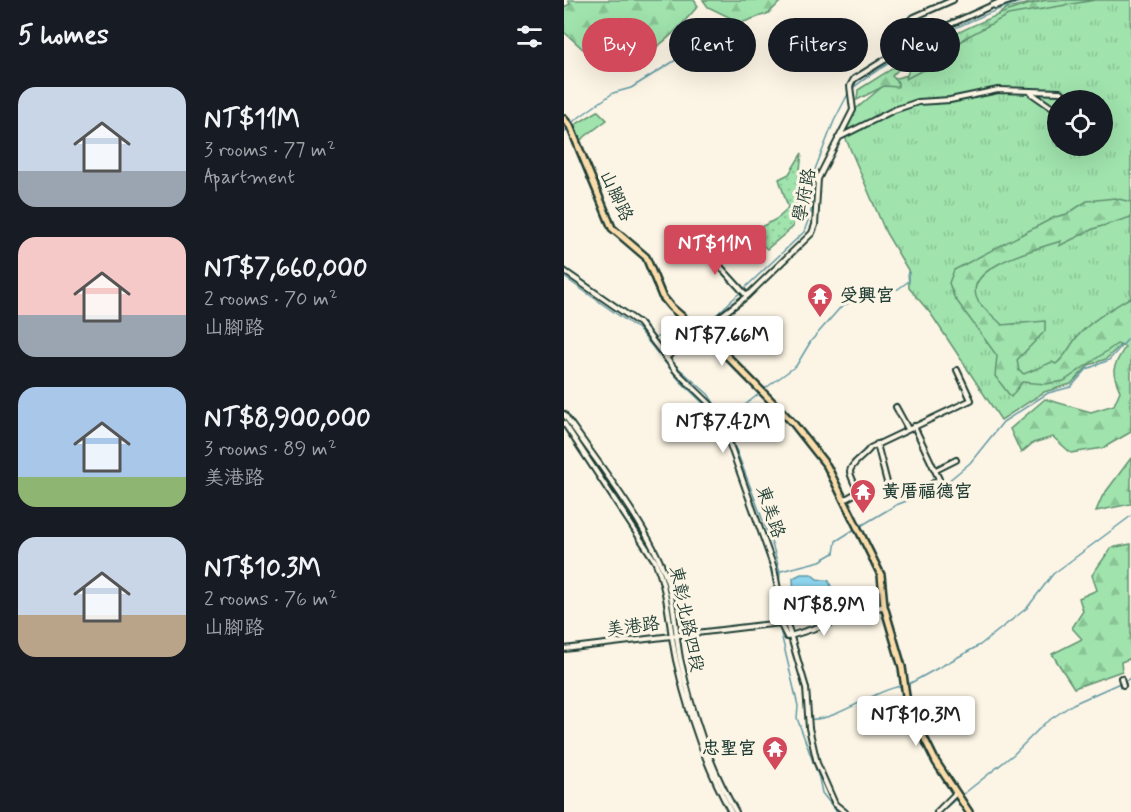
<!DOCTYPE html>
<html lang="en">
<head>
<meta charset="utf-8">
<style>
  :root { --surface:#171b24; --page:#242831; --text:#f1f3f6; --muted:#9ea1a6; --accent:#d1495b }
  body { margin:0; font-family:Mynerve,"LXGW WenKai TC",sans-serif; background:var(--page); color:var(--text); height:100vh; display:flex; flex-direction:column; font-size:22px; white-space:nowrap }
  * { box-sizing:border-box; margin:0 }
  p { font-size:20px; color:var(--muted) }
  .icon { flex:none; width:33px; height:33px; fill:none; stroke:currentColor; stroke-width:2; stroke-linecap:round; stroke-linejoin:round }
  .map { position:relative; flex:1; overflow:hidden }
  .sheet { display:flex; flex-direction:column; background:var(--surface); width:564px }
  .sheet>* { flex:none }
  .hud { position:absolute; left:18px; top:18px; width:459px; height:54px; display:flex; gap:12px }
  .fabs { position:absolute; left:483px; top:90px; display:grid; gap:12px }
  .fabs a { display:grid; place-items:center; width:66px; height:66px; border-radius:50%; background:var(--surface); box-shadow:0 6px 24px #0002; font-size:30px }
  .price { position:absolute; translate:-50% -51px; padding:0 14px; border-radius:6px; background:#fff; color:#222; font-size:20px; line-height:39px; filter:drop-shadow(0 2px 3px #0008) }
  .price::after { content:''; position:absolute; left:50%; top:36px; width:18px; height:14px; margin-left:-9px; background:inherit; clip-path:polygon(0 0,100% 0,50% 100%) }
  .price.on { background:var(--accent); color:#fff }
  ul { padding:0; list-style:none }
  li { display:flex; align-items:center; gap:18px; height:150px; padding:0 18px }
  li span { display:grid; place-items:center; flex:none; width:168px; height:120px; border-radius:18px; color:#555 }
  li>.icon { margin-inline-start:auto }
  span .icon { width:72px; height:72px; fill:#fffc; stroke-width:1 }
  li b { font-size:26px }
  h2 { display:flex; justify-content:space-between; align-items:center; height:72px; padding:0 18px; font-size:26px }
  .tag { padding:0 21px; border-radius:27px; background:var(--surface); box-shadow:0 6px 24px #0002; font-size:21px; line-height:54px }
  .tag.on { background:var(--accent); color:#fff }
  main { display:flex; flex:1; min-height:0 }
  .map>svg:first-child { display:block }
  .grass { fill:url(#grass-tufts); stroke:#609070; stroke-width:1.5; fill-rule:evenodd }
  .forest { fill:url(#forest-firs); stroke:#609070; stroke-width:1.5 }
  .park { fill:url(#park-dots); stroke:#609070; stroke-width:1.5 }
  .water { fill:#8dd4ee; stroke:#6198a4; stroke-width:1.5 }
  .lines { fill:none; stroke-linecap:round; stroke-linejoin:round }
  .stream { stroke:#6198a4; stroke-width:1.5 }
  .minor-casing { stroke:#1f3d34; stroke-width:8 }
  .major-casing { stroke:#1f3d34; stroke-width:10 }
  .minor { stroke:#fcf5e5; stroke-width:4 }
  .major { stroke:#fbddab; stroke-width:5 }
  .labels { text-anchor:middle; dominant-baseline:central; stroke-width:6; stroke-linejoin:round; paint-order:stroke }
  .street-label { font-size:18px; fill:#1f3d34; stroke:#fcf5e5 }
  .poi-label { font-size:18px; font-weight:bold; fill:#1f3d34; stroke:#fcf5e5; text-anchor:start }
</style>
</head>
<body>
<main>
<section class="sheet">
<h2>5 homes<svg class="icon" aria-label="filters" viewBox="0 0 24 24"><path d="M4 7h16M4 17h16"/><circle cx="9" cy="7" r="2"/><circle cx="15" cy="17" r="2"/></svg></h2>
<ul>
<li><span style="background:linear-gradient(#c9d6e8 70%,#9aa5b1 0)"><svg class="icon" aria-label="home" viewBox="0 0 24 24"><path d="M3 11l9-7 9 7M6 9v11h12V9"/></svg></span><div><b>NT$11M</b><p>3 rooms · 77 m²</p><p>Apartment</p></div></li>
<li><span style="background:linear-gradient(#f6c9c9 65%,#9aa5b1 0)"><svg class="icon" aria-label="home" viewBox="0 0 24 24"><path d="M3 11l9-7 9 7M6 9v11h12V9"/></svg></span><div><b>NT$7,660,000</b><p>2 rooms · 70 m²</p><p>山腳路</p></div></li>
<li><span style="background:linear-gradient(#a9c7e8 75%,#8fb573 0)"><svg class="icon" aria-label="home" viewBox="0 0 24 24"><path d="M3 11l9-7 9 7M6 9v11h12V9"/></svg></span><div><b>NT$8,900,000</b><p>3 rooms · 89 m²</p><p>美港路</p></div></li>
<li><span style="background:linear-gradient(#c9d6e8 65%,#b9a48a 0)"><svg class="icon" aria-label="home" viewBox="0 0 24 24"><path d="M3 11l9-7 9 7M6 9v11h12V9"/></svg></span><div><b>NT$10.3M</b><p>2 rooms · 76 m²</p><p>山腳路</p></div></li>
</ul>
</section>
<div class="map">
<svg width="567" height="812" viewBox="0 0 567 812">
  <defs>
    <pattern id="grass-tufts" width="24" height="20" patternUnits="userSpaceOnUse" patternTransform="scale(1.5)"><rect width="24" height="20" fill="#a0e3ad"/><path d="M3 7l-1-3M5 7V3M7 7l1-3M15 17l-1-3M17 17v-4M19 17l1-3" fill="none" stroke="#89c495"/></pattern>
    <pattern id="forest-firs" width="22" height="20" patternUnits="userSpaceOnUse" patternTransform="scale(1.5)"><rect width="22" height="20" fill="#a0e3ad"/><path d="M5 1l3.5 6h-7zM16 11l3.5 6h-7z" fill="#89c495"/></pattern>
    <pattern id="park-dots" width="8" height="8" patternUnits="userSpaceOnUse" patternTransform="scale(1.5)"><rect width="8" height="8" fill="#a0e3ad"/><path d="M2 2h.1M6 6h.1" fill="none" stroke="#89c495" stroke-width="1.8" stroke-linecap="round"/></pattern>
  </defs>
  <rect width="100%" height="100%" fill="#fcf5e5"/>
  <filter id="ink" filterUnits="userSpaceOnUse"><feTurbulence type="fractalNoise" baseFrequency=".0167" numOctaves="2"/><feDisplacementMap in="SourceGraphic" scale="12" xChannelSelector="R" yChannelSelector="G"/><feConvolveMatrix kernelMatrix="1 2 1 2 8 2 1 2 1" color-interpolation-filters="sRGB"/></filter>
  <g filter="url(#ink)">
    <path class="grass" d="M 481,0 L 567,0 L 567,335 L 542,359 L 525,365 L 507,384 L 480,392 L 437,420 L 367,314 L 345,288 L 344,270 L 322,233 L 279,132 L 292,109 L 326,80 L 372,67 L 398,41 L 443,8 ZM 494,100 L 538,100 L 538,146 L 494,146 Z
      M 34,111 L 43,120 L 15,141 L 9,126 Z"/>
    <path class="forest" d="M 4,0 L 130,0 L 134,6 C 114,29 96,50 67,61 L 57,36 L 43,37 L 19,49 L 0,32 L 0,7 L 6,4 Z
      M 139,0 L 218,0 L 205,13 L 177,23 L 144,7 Z
      M 483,0 L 531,0 L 444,15 L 399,39 L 370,64 L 342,79 L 346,65 L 335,69 L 328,76 L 334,82 L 334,87 L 320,86 L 293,100 L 294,90 C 347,56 423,12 483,0 Z
      M 551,198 L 567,202 L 567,217 L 529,229 L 495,246 L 497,241 C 476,248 395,267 414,301 C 419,309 431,317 438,325 L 481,321 L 481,331 L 453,360 L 455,371 L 460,374 L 488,362 L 492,364 C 502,356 505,347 513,337 C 526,321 549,308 567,297 L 567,432 L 539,448 L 507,453 L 489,437 L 469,443 L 457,453 L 446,429 L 481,399 L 527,412 L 550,405 L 556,391 C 546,368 549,368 561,347 L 553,344 L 500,381 L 482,384 L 458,382 L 447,397 L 431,376 L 433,356 L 390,297 L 385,283 L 390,270 L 491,217 L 503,214 L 523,201 Z
      M 567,458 L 567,504 L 532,511 L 538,497 Z
      M 567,544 L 567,662 L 565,659 L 557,662 L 558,671 L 510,688 L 488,654 L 518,639 L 508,628 L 519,611 L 515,598 L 533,590 L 528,575 L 547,548 Z"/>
    <path class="park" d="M 238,153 L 229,227 L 203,249 L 187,234 C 199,222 215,223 224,207 L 215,179 L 225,174 Z"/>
    <path class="water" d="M 237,574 L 247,574 L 253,579 L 265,581 L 269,592 L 266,605 L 231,610 L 229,578 Z"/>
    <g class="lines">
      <path class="stream" d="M 289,88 C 325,58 418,12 464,0
        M 7,123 L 49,93 L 67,88 L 128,50 L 149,35 L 153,27 L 159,25 L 184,29
        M 0,133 L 4,127
        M 0,267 L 79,322 L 109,363 L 144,394 L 161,420 L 209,547 L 216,572 L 215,587
        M 0,277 L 74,329 L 116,381 L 140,404 L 157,426 L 164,445
        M 131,327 L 149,318 L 240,232 L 247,212 L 248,177 L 270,121 L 285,92
        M 93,337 L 126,329
        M 199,390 L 232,366 L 247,341 L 275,309 L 301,292 L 334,289 L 345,281 L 345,272
        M 162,420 L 196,393
        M 188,512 C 199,546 214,581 214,617
        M 295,527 L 332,505 L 369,491 L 383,482 L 406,463 L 439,422 L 484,393 L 507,387 L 523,369 L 545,360 L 564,339
        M 217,571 L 256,561 L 270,553 L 272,541 L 291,529
        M 215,625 L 234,706 L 233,718 L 255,778 L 258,793 L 273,812
        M 343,685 L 416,645 L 463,608 L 489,574 L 567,516
        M 245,719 C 272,722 309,690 338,686
        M 397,796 L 450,754 L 481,723 L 509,704 L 567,678
        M 377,812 L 393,798"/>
      <defs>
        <path id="minor" d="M 431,6 L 449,0
          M 345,45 L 345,21 L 348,18 L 389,0
          M 327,59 L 351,44
          M 467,93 L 494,112
          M 274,138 L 330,110 L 354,102 L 386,100 L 434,90 L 496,92 L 501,95 L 501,100
          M 129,244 L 143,252 L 183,296
          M 0,271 L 75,323 L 113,372 L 146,404 L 160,428 L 210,568 L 216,600 L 242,688 L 245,728 L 253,763 L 271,804 L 281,812
          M 103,357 L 183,296 L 248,233 L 251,225 L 254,179 L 289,110 L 286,86 L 290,79 L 356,38 L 440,0
          M 332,407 L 344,429
          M 0,414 C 32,461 84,525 102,577 C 111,602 111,632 116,658 C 128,713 144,763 172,812
          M 0,423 L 91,561 C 105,593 105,627 112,660 C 124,714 140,763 167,812
          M 350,426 L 375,479 L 363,488
          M 313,444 L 326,494
          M 372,470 L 392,460
          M 280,500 L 294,492 C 292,486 287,478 286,472 C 286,464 302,455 306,448 L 407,400 L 393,370
          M 217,607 L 216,623 L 223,637 L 320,606
          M 0,649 L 216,623
          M 557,678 L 559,685
          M 373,812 L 391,794"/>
        <path id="major" d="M 0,119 L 6,126 L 48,228 L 82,257 L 98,296 L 107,307 L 162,355 L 229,423 L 263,466 L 317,575 L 320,606 L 338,667 L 343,703 L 372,762 L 405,812"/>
      </defs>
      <use href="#minor" class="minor-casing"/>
      <use href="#major" class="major-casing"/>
      <use href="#minor" class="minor"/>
      <use href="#major" class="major"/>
    </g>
  </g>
  <defs>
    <symbol id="temple-pin" viewBox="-11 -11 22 30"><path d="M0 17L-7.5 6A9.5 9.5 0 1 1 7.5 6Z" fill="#d1495b" stroke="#fcf5e5"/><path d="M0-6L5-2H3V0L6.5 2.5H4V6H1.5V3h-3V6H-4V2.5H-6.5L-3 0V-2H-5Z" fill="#fff"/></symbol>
  </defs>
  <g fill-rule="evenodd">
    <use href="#temple-pin" x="241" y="281" width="30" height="40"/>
    <use href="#temple-pin" x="284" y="477" width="30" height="40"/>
    <use href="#temple-pin" x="196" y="734" width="30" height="40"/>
  </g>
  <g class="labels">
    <g class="street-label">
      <text transform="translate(241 195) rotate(-79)">學府路</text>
      <text transform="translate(52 196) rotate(65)">山腳路</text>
      <text transform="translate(206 512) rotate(71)">東美路</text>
      <text transform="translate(122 619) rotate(78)">東彰北路四段</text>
      <text transform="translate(69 627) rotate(-7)">美港路</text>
    </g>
    <g class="poi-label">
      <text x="276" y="296">受興宮</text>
      <text x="318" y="492">黃厝福德宮</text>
      <text x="192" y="749" text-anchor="end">忠聖宮</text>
    </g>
  </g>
</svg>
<div class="fabs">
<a><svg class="icon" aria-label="locate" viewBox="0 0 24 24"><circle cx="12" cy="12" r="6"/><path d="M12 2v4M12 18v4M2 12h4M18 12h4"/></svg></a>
</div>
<b class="price on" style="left:151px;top:276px">NT$11M</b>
<b class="price" style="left:158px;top:367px">NT$7.66M</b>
<b class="price" style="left:159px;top:454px">NT$7.42M</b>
<b class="price" style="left:260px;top:637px">NT$8.9M</b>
<b class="price" style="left:352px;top:747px">NT$10.3M</b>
<div class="hud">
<a class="tag on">Buy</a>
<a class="tag">Rent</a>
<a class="tag">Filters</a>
<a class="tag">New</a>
</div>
</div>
</main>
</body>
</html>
